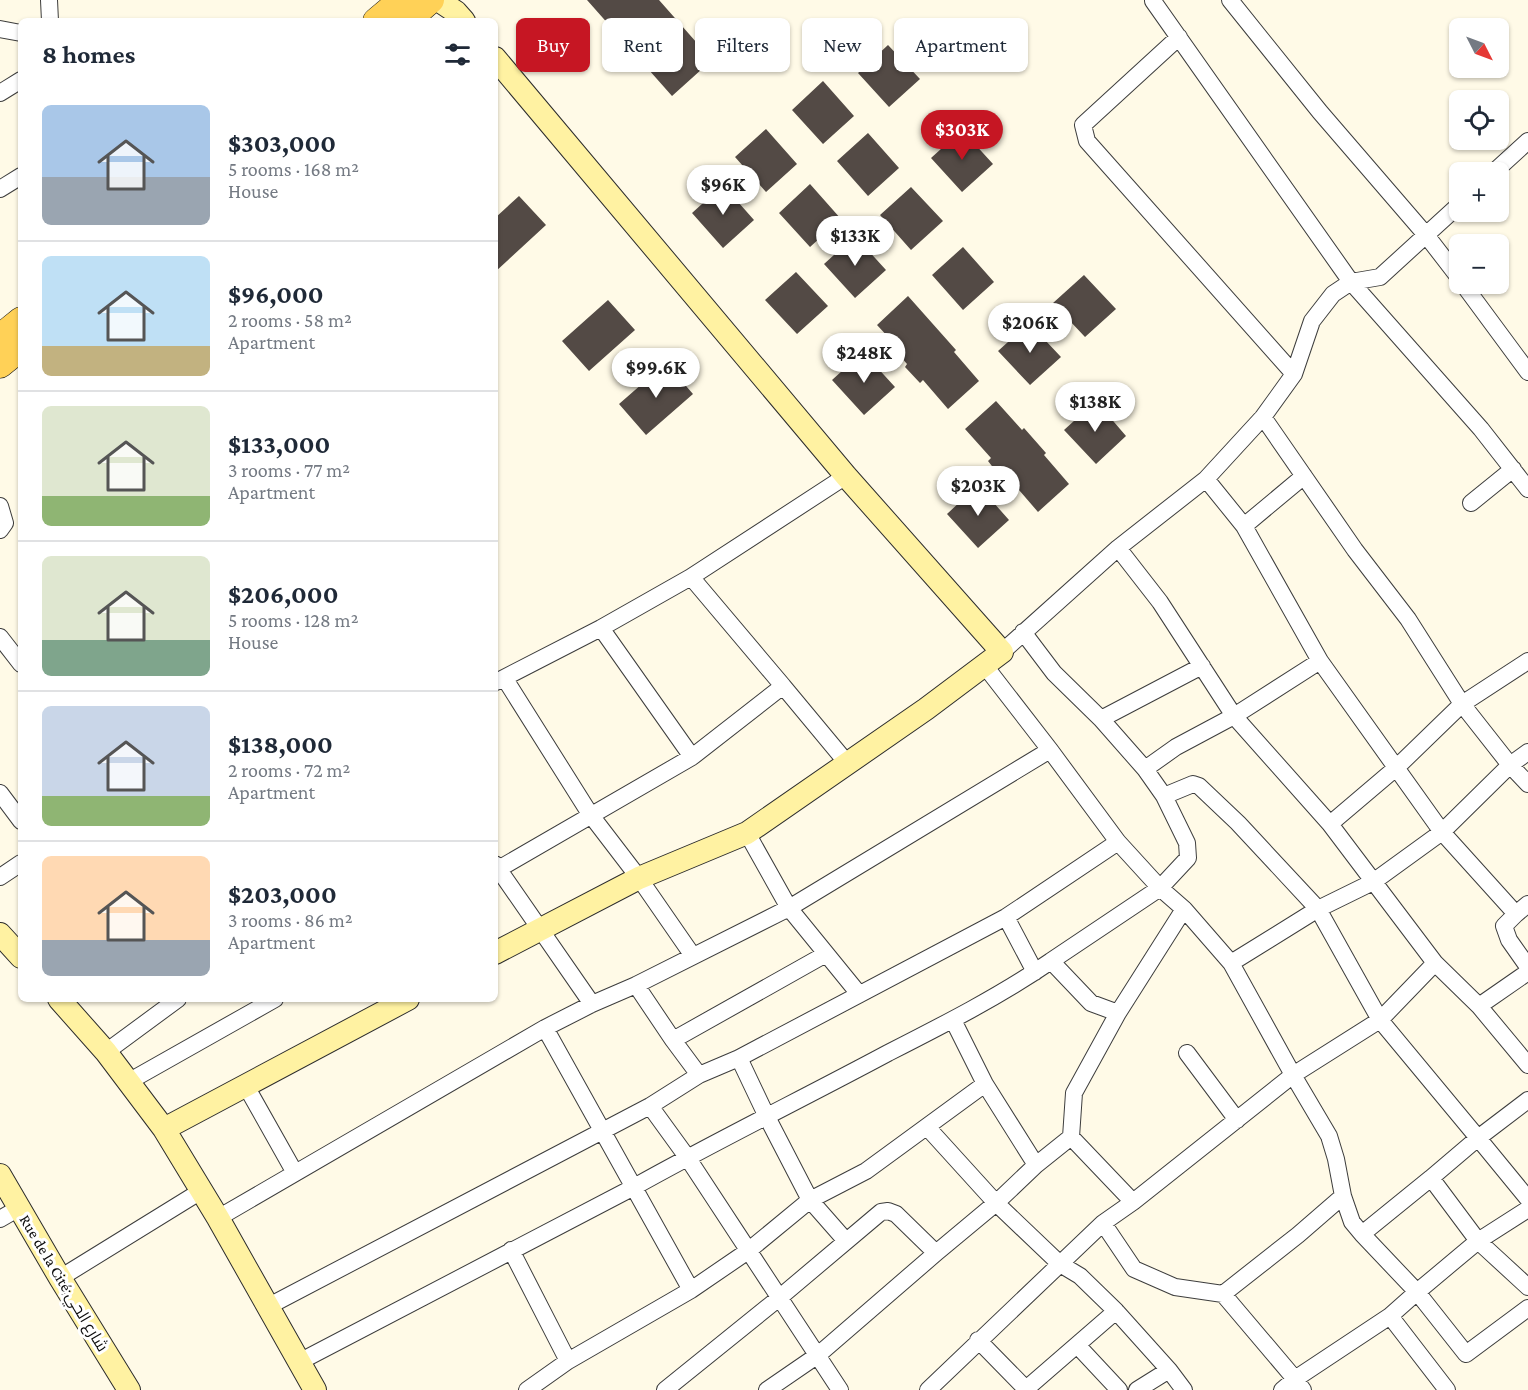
<!DOCTYPE html>
<html lang="en">
<head>
<meta charset="utf-8">
<style>
  :root { --surface:#fff; --page:#f6f6f7; --text:#1f2937; --muted:#747a83; --line:#e0e1e3; --accent:#c61623 }
  body { margin:0; font-family:"Crimson Pro",Cairo,serif; background:var(--page); color:var(--text); height:100vh; display:flex; flex-direction:column; font-size:22px; white-space:nowrap }
  * { box-sizing:border-box; margin:0 }
  p { font-size:20px; color:var(--muted) }
  .icon { flex:none; width:33px; height:33px; fill:none; stroke:currentColor; stroke-width:2; stroke-linecap:round; stroke-linejoin:round }
  .map { position:relative; flex:1; overflow:hidden }
  .side { position:absolute; left:18px; top:18px; width:480px; height:984px; display:flex; flex-direction:column; background:var(--surface); border-radius:9px; box-shadow:0 2px 4px #0004 }
  .side>* { flex:none }
  .top-card { position:absolute; left:516px; top:18px; width:570px; height:54px; display:flex; gap:12px }
  .needle { width:39px; rotate:132deg }
  .fabs { position:absolute; left:1449px; top:18px; display:grid; gap:12px }
  .fabs a { display:grid; place-items:center; width:60px; height:60px; border-radius:9px; background:var(--surface); box-shadow:0 2px 4px #0004; font-size:30px }
  .price { position:absolute; translate:-50% -51px; padding:0 14px; border-radius:21px; background:#fff; color:#222; font-size:20px; line-height:39px; filter:drop-shadow(0 2px 3px #0008) }
  .price::after { content:''; position:absolute; left:50%; top:36px; width:18px; height:14px; margin-left:-9px; background:inherit; clip-path:polygon(0 0,100% 0,50% 100%) }
  .price.on { background:var(--accent); color:#fff }
  ul { padding:0; list-style:none }
  li { display:flex; align-items:center; gap:18px; height:150px; padding:0 24px }
  li+li { border-top:2px solid var(--line) }
  li span { display:grid; place-items:center; flex:none; width:168px; height:120px; border-radius:9px; color:#555 }
  li>.icon { margin-inline-start:auto }
  span .icon { width:72px; height:72px; fill:#fffc; stroke-width:1 }
  li b { font-size:26px }
  h2 { display:flex; justify-content:space-between; align-items:center; height:72px; padding:0 24px; font-size:26px }
  .chip { padding:0 21px; border-radius:9px; background:var(--surface); box-shadow:0 2px 4px #0004; font-size:21px; line-height:54px }
  .chip.on { background:var(--accent); color:#fff }
  .map>svg:first-child { display:block }
  .building { fill:#534a45 }
  .lines { fill:none; stroke-linecap:round; stroke-linejoin:round }
  .street-casing { stroke:#3d3d3d; stroke-width:18 }
  .secondary-casing { stroke:#2c2c2c; stroke-width:24 }
  .primary-casing { stroke:#1b1b1b; stroke-width:27 }
  .street { stroke:#fff; stroke-width:16 }
  .secondary { stroke:#fff2a2; stroke-width:22 }
  .primary { stroke:#ffd157; stroke-width:26 }
  .labels { text-anchor:middle; dominant-baseline:central; stroke-width:6; stroke-linejoin:round; paint-order:stroke }
  .street-label { font-size:16px; fill:#0a0a0a; stroke:#fff }
</style>
</head>
<body>
<div class="map">
<svg width="1528" height="1390" viewBox="0 0 1528 1390">
  <rect width="100%" height="100%" fill="#fffae7"/>
  <path class="building" d="M 587,0 L 659,0 L 712,60 L 672,96 Z
    M 888,45 L 920,79 L 889,107 L 858,73 Z
    M 823,81 L 854,116 L 823,144 L 792,110 Z
    M 766,129 L 797,164 L 766,192 L 735,157 Z
    M 962,130 L 993,164 L 962,192 L 931,158 Z
    M 868,133 L 899,168 L 868,196 L 837,161 Z
    M 810,184 L 841,219 L 810,247 L 779,213 Z
    M 723,185 L 754,220 L 723,248 L 692,213 Z
    M 911,187 L 943,221 L 911,250 L 880,215 Z
    M 519,196 L 546,225 L 495,272 L 495,218 Z
    M 855,236 L 886,270 L 855,298 L 824,264 Z
    M 963,247 L 994,282 L 963,310 L 932,275 Z
    M 796,272 L 828,306 L 797,334 L 765,300 Z
    M 1084,275 L 1116,309 L 1085,337 L 1053,303 Z
    M 908,296 L 956,350 L 954,352 L 979,381 L 948,409 L 923,380 L 920,383 L 905,367 L 907,364 L 900,356 L 903,353 L 877,325 Z
    M 608,300 L 635,330 L 589,371 L 562,341 Z
    M 1029,323 L 1061,357 L 1030,385 L 998,351 Z
    M 863,352 L 895,387 L 864,415 L 832,380 Z
    M 666,363 L 693,394 L 646,435 L 619,404 Z
    M 996,401 L 1022,430 L 1024,428 L 1046,453 L 1044,455 L 1069,484 L 1038,512 L 1013,483 L 1009,486 L 995,470 L 988,461 L 991,458 L 965,429 Z
    M 1096,401 L 1126,436 L 1096,464 L 1064,430 Z
    M 978,485 L 1009,520 L 978,548 L 947,514 Z"/>
  <g class="lines">
    <defs>
      <path id="street" d="M 49,0 L 50,21
        M 1230,0 L 1320,112 L 1426,235 L 1460,279
        M 1153,1 L 1351,282 L 1481,429 L 1528,489
        M 0,29 L 21,33
        M 1179,37 L 1083,125 L 1087,141 L 1294,374
        M 0,93 L 21,80
        M 1494,172 L 1528,141
        M 0,189 L 21,176
        M 1463,284 L 1528,372
        M 1471,503 L 1513,469
        M 0,506 L 5,523 L 0,530
        M 1244,526 L 1304,476
        M 1118,548 L 1160,602 L 1234,716 L 1330,824 L 1396,768 L 1462,704 L 1528,661
        M 601,628 L 692,757
        M 1023,632 L 1054,673 L 1101,719 L 1145,769 L 1164,796 L 1187,843 L 1188,858 L 1160,888 L 1051,961 L 1091,1003 L 1118,1013
        M 0,637 L 21,664
        M 1002,652 L 1118,548 L 1206,479 L 1263,417 L 1294,374 L 1312,321 L 1333,294 L 1351,282 L 1380,277 L 1460,204
        M 1320,661 L 1442,832 L 1516,914 L 1528,904
        M 985,666 L 1050,750 L 1118,842 L 1160,888 L 1184,909 L 1231,963 L 1318,909 L 1373,882 L 1442,832 L 1510,765 L 1462,704 L 1408,619 L 1355,550 L 1263,417
        M 505,679 L 590,814 L 639,878 L 693,956
        M 496,682 L 601,628 L 691,577
        M 783,686 L 691,577 L 846,476
        M 1101,719 L 1202,666
        M 1528,752 L 1510,765 L 1528,784
        M 1145,769 L 1176,747 L 1234,716 L 1320,661 L 1244,526 L 1206,479
        M 0,793 L 21,821
        M 1164,796 L 1193,784 L 1199,786 L 1238,823 L 1318,909 L 1380,1020 L 1478,1138 L 1528,1100
        M 1330,824 L 1435,963 L 1479,1006 L 1528,972
        M 747,833 L 789,908 L 859,994
        M 495,864 L 592,1004
        M 495,871 L 692,757 L 783,686 L 847,763
        M 0,877 L 21,863
        M 1184,909 L 1118,1013 L 1074,1093 L 1071,1137 L 1133,1202 L 1293,1075 L 1329,1136 L 1336,1159 L 1343,1196 L 1352,1222 L 1362,1234 L 1431,1178
        M 1516,914 L 1504,926 L 1509,940 L 1528,967
        M 1006,917 L 1035,972
        M 1231,963 L 1293,1075 L 1380,1020 L 1435,963
        M 636,985 L 673,1040
        M 1479,1006 L 1528,1065
        M 953,1020 L 985,1084
        M 545,1028 L 691,1290
        M 106,1052 L 178,999
        M 1187,1053 L 1237,1120
        M 739,1058 L 767,1117 L 810,1200 L 846,1241
        M 699,1075 L 673,1040 L 826,954
        M 128,1082 L 275,999
        M 246,1086 L 295,1173
        M 650,1106 L 687,1157 L 840,1390
        M 927,1127 L 996,1203 L 1060,1264 L 1080,1276 L 1116,1311 L 1169,1370 L 1184,1390
        M 1528,1199 L 1478,1138 L 1431,1178 L 1478,1241 L 1528,1209
        M 1133,1202 L 1103,1223 L 1134,1269 L 1175,1287 L 1223,1294 L 1298,1235 L 1343,1196
        M 218,1218 L 545,1028 L 592,1004 L 636,985 L 789,908 L 1050,750
        M 0,1219 L 19,1208
        M 1362,1234 L 1417,1292 L 1466,1354 L 1528,1308
        M 511,1250 L 568,1361
        M 60,1278 L 201,1191
        M 1223,1294 L 1295,1379 L 1303,1390
        M 267,1307 L 650,1106 L 699,1075 L 739,1058 L 1006,917 L 1118,842
        M 1390,1316 L 1447,1390
        M 978,1340 L 1027,1390
        M 1077,1345 L 1119,1390
        M 299,1362 L 634,1187 C 718,1140 804,1098 888,1053 C 943,1025 1000,996 1051,961
        M 1026,1389 L 1116,1311
        M 527,1390 L 568,1361 L 691,1290 L 748,1251 L 810,1200 L 866,1171 L 985,1084 L 1036,1165 L 1071,1137
        M 665,1390 L 779,1298 L 881,1212 L 888,1211 L 896,1214 L 936,1253
        M 767,1390 L 818,1355 L 936,1253 L 996,1203 L 1036,1165
        M 928,1390 L 1103,1223
        M 1137,1390 L 1169,1370
        M 1282,1390 L 1295,1379 L 1390,1316 L 1417,1292 L 1478,1241 L 1528,1287"/>
      <path id="secondary" d="M 438,0 L 456,12 L 464,21
        M 495,58 L 846,476 L 1002,652 L 926,709 L 747,833 L 639,878 L 495,953
        M 0,934 L 21,957
        M 59,999 L 106,1052 L 164,1129 L 408,999
        M 164,1129 L 218,1218 L 315,1390
        M 0,1175 L 60,1278 L 129,1390"/>
      <path id="primary" d="M 376,21 L 401,0
        M 407,21 L 431,0
        M 0,337 L 21,320
        M 0,365 L 21,348"/>
    </defs>
    <use href="#street" class="street-casing"/>
    <use href="#secondary" class="secondary-casing"/>
    <use href="#primary" class="primary-casing"/>
    <use href="#street" class="street"/>
    <use href="#secondary" class="secondary"/>
    <use href="#primary" class="primary"/>
  </g>
  <g class="labels">
    <g class="street-label">
      <text transform="translate(64 1283) rotate(59)">Rue de la Cité;شارع الحي</text>
    </g>
  </g>
</svg>
<div class="fabs">
<a><svg class="needle" viewBox="-14 -14 28 28"><path d="M0-13l5 13h-10z" fill="#e53935"/><path d="M0 13l5-13h-10z" fill="#747a83"/></svg></a>
<a><svg class="icon" aria-label="locate" viewBox="0 0 24 24"><circle cx="12" cy="12" r="6"/><path d="M12 2v4M12 18v4M2 12h4M18 12h4"/></svg></a>
<a>+</a>
<a>−</a>
</div>
<b class="price on" style="left:962px;top:161px">$303K</b>
<b class="price" style="left:723px;top:216px">$96K</b>
<b class="price" style="left:855px;top:267px">$133K</b>
<b class="price" style="left:1030px;top:354px">$206K</b>
<b class="price" style="left:864px;top:384px">$248K</b>
<b class="price" style="left:656px;top:399px">$99.6K</b>
<b class="price" style="left:1095px;top:433px">$138K</b>
<b class="price" style="left:978px;top:517px">$203K</b>
<div class="top-card">
<a class="chip on">Buy</a>
<a class="chip">Rent</a>
<a class="chip">Filters</a>
<a class="chip">New</a>
<a class="chip">Apartment</a>
</div>
<section class="side">
<h2>8 homes<svg class="icon" aria-label="filters" viewBox="0 0 24 24"><path d="M4 7h16M4 17h16"/><circle cx="9" cy="7" r="2"/><circle cx="15" cy="17" r="2"/></svg></h2>
<ul>
<li><span style="background:linear-gradient(#a9c7e8 60%,#9aa5b1 0)"><svg class="icon" aria-label="home" viewBox="0 0 24 24"><path d="M3 11l9-7 9 7M6 9v11h12V9"/></svg></span><div><b>$303,000</b><p>5 rooms · 168 m²</p><p>House</p></div></li>
<li><span style="background:linear-gradient(#bfe0f5 75%,#c2b280 0)"><svg class="icon" aria-label="home" viewBox="0 0 24 24"><path d="M3 11l9-7 9 7M6 9v11h12V9"/></svg></span><div><b>$96,000</b><p>2 rooms · 58 m²</p><p>Apartment</p></div></li>
<li><span style="background:linear-gradient(#dfe7d0 75%,#8fb573 0)"><svg class="icon" aria-label="home" viewBox="0 0 24 24"><path d="M3 11l9-7 9 7M6 9v11h12V9"/></svg></span><div><b>$133,000</b><p>3 rooms · 77 m²</p><p>Apartment</p></div></li>
<li><span style="background:linear-gradient(#dfe7d0 70%,#7fa58c 0)"><svg class="icon" aria-label="home" viewBox="0 0 24 24"><path d="M3 11l9-7 9 7M6 9v11h12V9"/></svg></span><div><b>$206,000</b><p>5 rooms · 128 m²</p><p>House</p></div></li>
<li><span style="background:linear-gradient(#c9d6e8 75%,#8fb573 0)"><svg class="icon" aria-label="home" viewBox="0 0 24 24"><path d="M3 11l9-7 9 7M6 9v11h12V9"/></svg></span><div><b>$138,000</b><p>2 rooms · 72 m²</p><p>Apartment</p></div></li>
<li><span style="background:linear-gradient(#ffd9b3 70%,#9aa5b1 0)"><svg class="icon" aria-label="home" viewBox="0 0 24 24"><path d="M3 11l9-7 9 7M6 9v11h12V9"/></svg></span><div><b>$203,000</b><p>3 rooms · 86 m²</p><p>Apartment</p></div></li>
</ul>
</section>
</div>
</body>
</html>
